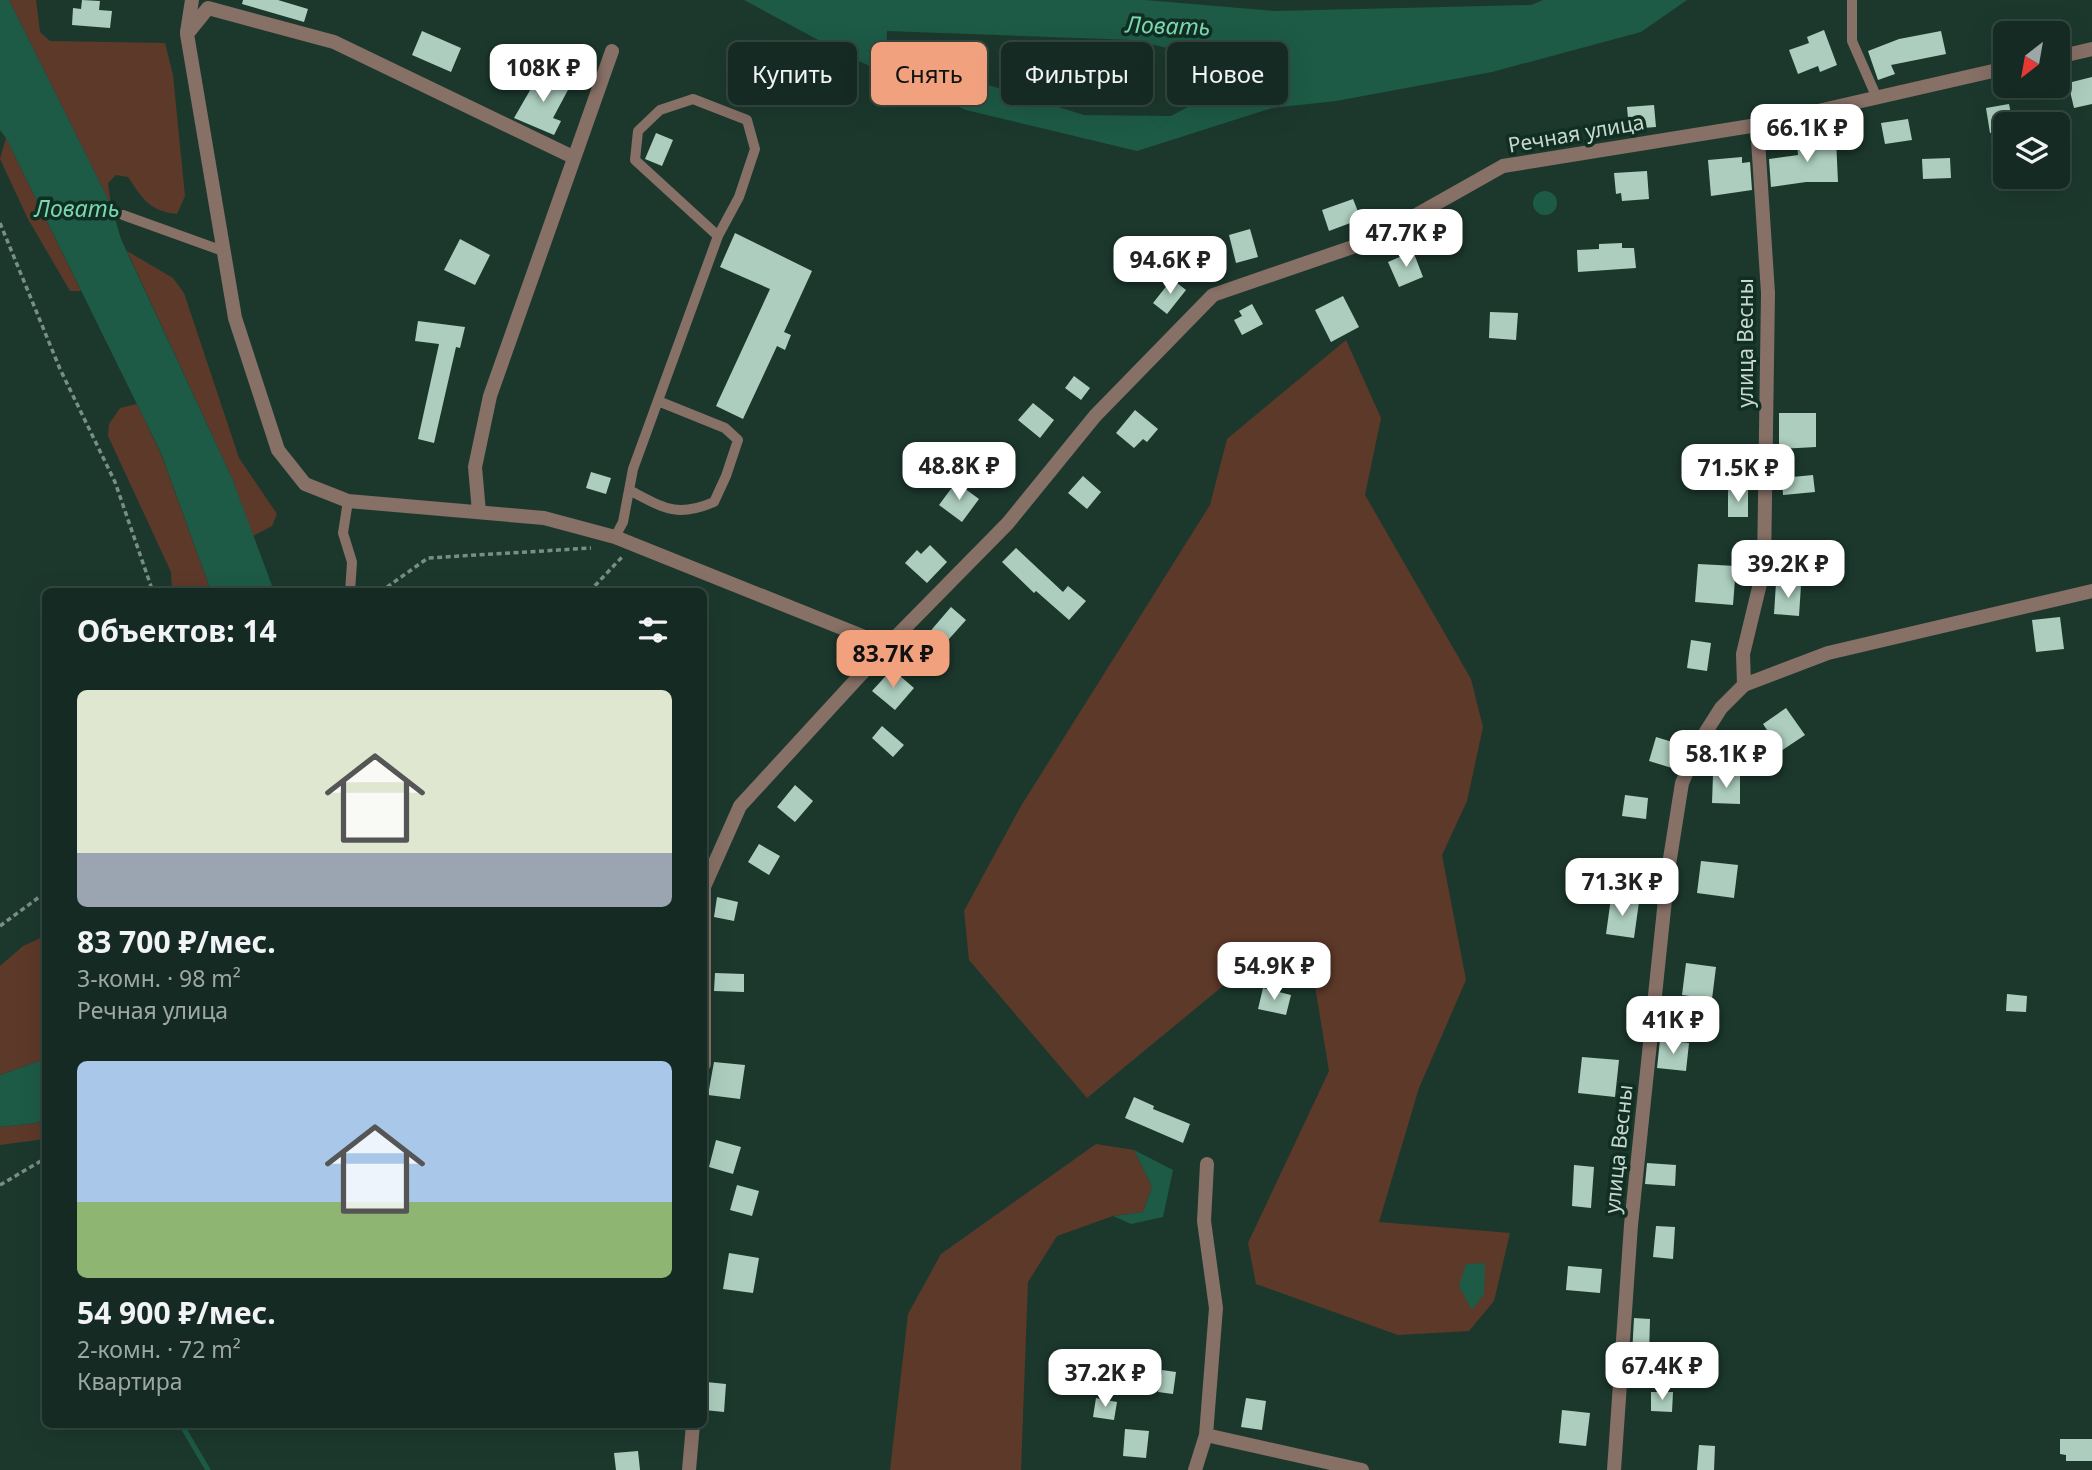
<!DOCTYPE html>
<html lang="ru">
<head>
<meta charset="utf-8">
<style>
  :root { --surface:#152a22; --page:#1e322a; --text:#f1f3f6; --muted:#9da7a5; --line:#344640; --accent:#f1a17d }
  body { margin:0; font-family:"Noto Sans",sans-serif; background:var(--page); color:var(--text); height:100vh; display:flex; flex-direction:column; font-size:26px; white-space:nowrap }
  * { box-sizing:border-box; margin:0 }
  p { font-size:23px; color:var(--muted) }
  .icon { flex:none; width:38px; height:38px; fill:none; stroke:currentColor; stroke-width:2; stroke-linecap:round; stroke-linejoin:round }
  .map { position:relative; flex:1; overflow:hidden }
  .drawer { position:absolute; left:42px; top:588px; width:665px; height:840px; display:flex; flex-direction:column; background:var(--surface); border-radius:10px; box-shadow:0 7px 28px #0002,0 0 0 2px var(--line) }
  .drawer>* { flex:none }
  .guide { position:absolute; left:728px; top:42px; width:665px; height:63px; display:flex; gap:14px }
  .needle { width:46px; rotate:211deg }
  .controls { position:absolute; left:1993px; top:21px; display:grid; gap:14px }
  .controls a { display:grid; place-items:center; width:77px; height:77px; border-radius:10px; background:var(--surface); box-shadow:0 7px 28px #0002,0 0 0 2px var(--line); font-size:35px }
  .price { position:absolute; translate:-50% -60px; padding:0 16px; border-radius:14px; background:#fff; color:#222; font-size:23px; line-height:46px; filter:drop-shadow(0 2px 4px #0008) }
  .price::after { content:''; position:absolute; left:50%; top:42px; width:21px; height:16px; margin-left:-10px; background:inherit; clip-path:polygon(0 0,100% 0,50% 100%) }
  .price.current { background:var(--accent); color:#111 }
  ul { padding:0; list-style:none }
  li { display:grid; align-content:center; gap:14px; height:371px; padding:0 35px }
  li span { display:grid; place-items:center; height:217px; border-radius:10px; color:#555 }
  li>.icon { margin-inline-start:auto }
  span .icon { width:126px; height:126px; fill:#fffc; stroke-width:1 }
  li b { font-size:30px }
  h2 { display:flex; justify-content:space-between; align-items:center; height:84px; padding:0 35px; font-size:30px }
  .tag { padding:0 24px; border-radius:10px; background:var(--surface); box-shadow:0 7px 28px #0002,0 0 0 2px var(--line); font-size:24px; line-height:63px }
  .tag.current { background:var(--accent); color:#111 }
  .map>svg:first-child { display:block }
  .green { fill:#5d3929 }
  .water { fill:#1d5b46; fill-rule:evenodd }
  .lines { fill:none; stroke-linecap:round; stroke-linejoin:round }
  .stream { stroke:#1d5b46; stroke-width:5 }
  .building { fill:#adcebf }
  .path { stroke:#798e86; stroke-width:3.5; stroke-dasharray:5 3.5; stroke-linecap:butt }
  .lane { stroke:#877066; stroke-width:10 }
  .street { stroke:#877066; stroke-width:14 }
  .labels { text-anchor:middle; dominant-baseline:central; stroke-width:7; stroke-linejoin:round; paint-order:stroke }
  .street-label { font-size:21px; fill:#c7d7d0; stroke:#112e23 }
  .water-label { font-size:23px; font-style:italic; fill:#7bd6b2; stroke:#112e23 }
</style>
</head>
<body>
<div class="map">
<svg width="2092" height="1470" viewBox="0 0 2092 1470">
  <rect width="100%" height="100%" fill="#1c382d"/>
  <path class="green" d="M 9,0 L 36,0 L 40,32 L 50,41 L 165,43 L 173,75 L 185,196 L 177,214 C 149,211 143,199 128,177 L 116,175 L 108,183 L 111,205 Z
    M 6,138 L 81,291 L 70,291 L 28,219 L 0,159 Z
    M 127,251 L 173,278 L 184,293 L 239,458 L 277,514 L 272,526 L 253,536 L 232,478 Z
    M 1346,340 L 1381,418 L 1365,495 L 1471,679 L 1483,727 L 1467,801 L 1442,855 L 1466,980 L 1419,1088 L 1379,1222 L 1510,1233 L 1494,1301 L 1469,1331 L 1398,1335 L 1256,1284 L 1248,1243 L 1329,1071 L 1314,980 L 1252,962 L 1087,1098 L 969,960 L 964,911 L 1021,806 L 1210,505 L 1227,439 Z
    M 137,404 L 161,454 L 211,591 L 172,591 L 171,572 L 108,436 L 109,424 L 120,408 Z
    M 45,936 L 45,1059 L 0,1075 L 0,966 L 23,946 Z
    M 45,1118 L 45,1139 L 0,1145 L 0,1127 L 37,1123 Z
    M 1096,1144 L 1134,1150 L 1152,1187 L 1143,1212 L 1113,1216 L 1057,1236 L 1028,1282 L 1021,1470 L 890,1470 L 908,1314 L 941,1254 Z"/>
  <path class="water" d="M 0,0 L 9,0 L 111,205 L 121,239 L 232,478 L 274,591 L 211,591 L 161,453 L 6,138 L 0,130 Z
    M 744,0 L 1145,0 L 1275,11 L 1531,5 L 1543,0 L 1687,0 L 1641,32 L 1492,72 L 1336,101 L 1272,108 L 1137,151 L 966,110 L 850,57 ZM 887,31 L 1132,40 L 1247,66 L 1244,77 L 1171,116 L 1084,115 L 886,53 Z
    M1533 203a12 12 0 1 1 24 0a12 12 0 1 1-24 0Z
    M 45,1059 L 45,1118 L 37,1123 L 0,1127 L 0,1075 Z
    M 1134,1150 L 1173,1170 L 1163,1217 L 1131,1224 L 1113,1216 L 1143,1212 L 1152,1187 Z
    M 1485,1263 L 1484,1294 L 1472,1310 L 1459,1286 L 1466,1264 Z"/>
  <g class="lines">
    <path class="stream" d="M 181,1424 L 208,1470"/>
  </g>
  <path class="building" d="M 82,0 L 100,1 L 99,10 L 112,11 L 110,28 L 72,25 L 73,8 L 81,9 Z
    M 243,0 L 278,0 L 308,9 L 304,22 L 242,4 Z
    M 1824,30 L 1837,65 L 1820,72 L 1818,66 L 1798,74 L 1789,50 L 1809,43 L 1807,37 Z
    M 422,31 L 461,48 L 451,72 L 412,55 Z
    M 1941,31 L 1946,54 L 1891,65 L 1895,74 L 1878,80 L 1868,51 L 1899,39 Z
    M 540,73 L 569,88 L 553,118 L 561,121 L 554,135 L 514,118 Z
    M 2092,77 L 2092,104 L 2074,108 L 2068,83 Z
    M 2009,104 L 2013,124 L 2006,124 L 2006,131 L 1990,133 L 1986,108 Z
    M 1654,105 L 1656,127 L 1629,129 L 1627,107 Z
    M 1908,119 L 1912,140 L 1885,144 L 1881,123 Z
    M 656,133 L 673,140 L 662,166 L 645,159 Z
    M 1836,139 L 1838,182 L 1806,182 L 1771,187 L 1769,159 L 1798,155 L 1797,141 Z
    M 1742,157 L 1742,163 L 1750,162 L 1752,190 L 1711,196 L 1708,160 Z
    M 1950,158 L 1951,178 L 1923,179 L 1922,159 Z
    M 1647,171 L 1649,199 L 1622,201 L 1621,193 L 1616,194 L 1614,173 Z
    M 1353,199 L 1361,219 L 1329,231 L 1322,210 Z
    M 1250,229 L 1258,257 L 1236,263 L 1229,235 Z
    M 735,233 L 812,271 L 784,332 L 791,335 L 785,350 L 777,346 L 743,419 L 716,406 L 770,289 L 720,267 Z
    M 460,239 L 490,255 L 475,285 L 444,270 Z
    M 1622,243 L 1622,248 L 1634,248 L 1636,268 L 1578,272 L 1577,250 L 1599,249 L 1599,244 Z
    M 1413,251 L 1423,277 L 1399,287 L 1388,262 Z
    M 1172,279 L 1186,290 L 1167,314 L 1153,303 Z
    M 1343,296 L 1359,327 L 1331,342 L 1315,310 Z
    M 1252,304 L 1263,324 L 1242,335 L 1234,320 L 1242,316 L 1239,311 Z
    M 1490,312 L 1518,313 L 1516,340 L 1489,338 Z
    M 418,321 L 465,327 L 460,348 L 456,347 L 434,443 L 418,439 L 439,344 L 415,341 Z
    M 1074,376 L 1090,388 L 1081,400 L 1065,388 Z
    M 1033,403 L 1054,420 L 1040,438 L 1018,420 Z
    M 1135,410 L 1158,429 L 1147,442 L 1143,439 L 1134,448 L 1116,433 Z
    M 1779,413 L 1816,413 L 1816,447 L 1779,449 Z
    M 591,472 L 611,478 L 606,494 L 586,488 Z
    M 1813,475 L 1815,492 L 1783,495 L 1782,478 Z
    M 1083,476 L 1101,492 L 1087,509 L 1068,493 Z
    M 956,482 L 979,499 L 962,522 L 939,505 Z
    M 1728,490 L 1748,490 L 1748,517 L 1728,517 Z
    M 930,545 L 947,562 L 927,583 L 905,563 L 917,550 L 921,554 Z
    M 1016,548 L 1063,592 L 1068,586 L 1086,601 L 1069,620 L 1036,591 L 1034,593 L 1002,562 Z
    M 1698,564 L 1736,566 L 1733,605 L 1695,602 Z
    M 1776,583 L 1801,585 L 1799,616 L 1774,614 Z
    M 951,607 L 966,620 L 941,648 L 927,635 Z
    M 2060,617 L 2064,649 L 2036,652 L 2032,620 Z
    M 1691,640 L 1711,643 L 1707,671 L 1687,668 Z
    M 892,669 L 914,688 L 895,710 L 872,691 Z
    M 1786,708 L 1805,735 L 1781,751 L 1763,724 Z
    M 882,726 L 904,745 L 893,757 L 872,738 Z
    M 1656,737 L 1679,744 L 1672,768 L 1649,761 Z
    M 1713,775 L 1740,776 L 1740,804 L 1712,803 Z
    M 795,785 L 813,801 L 795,822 L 777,807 Z
    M 1625,795 L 1648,798 L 1646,819 L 1622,816 Z
    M 759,844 L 780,856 L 769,875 L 748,862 Z
    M 1701,861 L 1738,865 L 1734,898 L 1697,893 Z
    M 717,897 L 738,902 L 734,921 L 714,917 Z
    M 1611,898 L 1639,902 L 1634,938 L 1606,934 Z
    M 1686,963 L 1716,967 L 1712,999 L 1682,995 Z
    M 715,973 L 744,974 L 744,992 L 714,991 Z
    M 1263,988 L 1291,995 L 1286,1015 L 1258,1009 Z
    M 2007,994 L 2027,996 L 2026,1012 L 2006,1011 Z
    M 1660,1040 L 1689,1043 L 1686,1071 L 1657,1068 Z
    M 1582,1057 L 1619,1060 L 1615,1097 L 1578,1093 Z
    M 714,1062 L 745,1065 L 740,1099 L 708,1095 Z
    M 1134,1097 L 1154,1106 L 1153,1109 L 1190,1124 L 1183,1143 L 1125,1118 Z
    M 716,1140 L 741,1147 L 733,1174 L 709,1167 Z
    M 1647,1163 L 1676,1165 L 1675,1186 L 1645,1184 Z
    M 1574,1165 L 1594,1167 L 1591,1208 L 1572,1206 Z
    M 737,1185 L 759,1191 L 752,1216 L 730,1210 Z
    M 1656,1226 L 1675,1227 L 1673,1259 L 1653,1257 Z
    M 729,1253 L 759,1258 L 753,1293 L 723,1289 Z
    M 1568,1266 L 1602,1269 L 1600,1293 L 1566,1290 Z
    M 1634,1318 L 1650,1319 L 1649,1355 L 1632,1355 Z
    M 1162,1370 L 1176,1372 L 1173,1394 L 1158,1392 Z
    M 706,1382 L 726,1384 L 724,1412 L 704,1410 Z
    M 1651,1392 L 1673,1392 L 1672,1412 L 1651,1411 Z
    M 1096,1398 L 1117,1402 L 1114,1420 L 1093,1417 Z
    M 1246,1398 L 1266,1401 L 1262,1430 L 1241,1427 Z
    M 1562,1410 L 1590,1413 L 1586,1446 L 1559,1443 Z
    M 1125,1429 L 1149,1431 L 1146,1458 L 1123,1456 Z
    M 2060,1439 L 2092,1439 L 2092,1461 L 2066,1461 L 2066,1455 L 2060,1454 Z
    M 1699,1445 L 1715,1446 L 1714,1470 L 1697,1470 Z
    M 638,1451 L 640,1470 L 616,1470 L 614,1453 Z"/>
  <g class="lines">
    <path class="path" d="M 0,223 L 60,369 L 115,482 L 153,592
      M 380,592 L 428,558 L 591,548
      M 589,592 L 623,556
      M 0,926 L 46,892
      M 0,1185 L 46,1158"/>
    <path class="lane" d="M 1852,0 L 1852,41 L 1877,98
      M 123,215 L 223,251
      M 629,490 C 664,508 676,518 714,502 L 726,476 L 738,440 L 725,428 L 658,401
      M 348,501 L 343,533 L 352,562 L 350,592
      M 615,537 L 623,522 L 633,469 L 718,236 L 739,197 L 755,149 L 747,120 L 693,99 L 660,110 L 638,131 L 635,160 L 718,236"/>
    <path class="street" d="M 187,32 L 192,0
      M 2058,57 L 2092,49
      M 573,157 L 334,42 L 208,8 L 187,34 L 235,318 L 278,450 L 305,484 L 348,501 L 544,518 L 615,537 L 887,646
      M 479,512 L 475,467 L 490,396 L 612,51
      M 1744,685 L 1743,654 L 1764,567 L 1768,293 L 1757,125
      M 704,1064 L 704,887 L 740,806 L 887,646 L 1008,523 L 1095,416 L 1213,295 L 1370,241 L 1503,166 L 1757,125 L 2006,68
      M 1206,1435 L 1362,1470
      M 689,1470 L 693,1424
      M 1195,1470 L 1206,1435 L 1216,1308 L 1204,1221 L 1207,1164
      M 1614,1470 L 1631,1225 L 1668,871 L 1682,783 L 1702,738 L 1721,708 L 1744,685 L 1828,653 L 2092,591"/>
  </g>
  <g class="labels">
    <g class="street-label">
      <text transform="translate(1576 133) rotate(-10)">Речная улица</text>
      <text transform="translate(1745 343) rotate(-90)">улица Весны</text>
      <text transform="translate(1618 1149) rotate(-84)">улица Весны</text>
    </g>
    <g class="water-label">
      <text transform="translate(1168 25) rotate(2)">Ловать</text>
      <text x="77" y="208">Ловать</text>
    </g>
  </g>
</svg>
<div class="controls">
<a><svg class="needle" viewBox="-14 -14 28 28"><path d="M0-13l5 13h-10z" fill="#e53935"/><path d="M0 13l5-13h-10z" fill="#9da7a5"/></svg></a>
<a><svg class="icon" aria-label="layers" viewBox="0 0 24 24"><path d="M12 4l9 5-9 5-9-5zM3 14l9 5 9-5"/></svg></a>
</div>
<b class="price" style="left:543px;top:104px">108K ₽</b>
<b class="price" style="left:1807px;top:164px">66.1K ₽</b>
<b class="price" style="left:1406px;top:269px">47.7K ₽</b>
<b class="price" style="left:1170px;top:296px">94.6K ₽</b>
<b class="price" style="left:959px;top:502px">48.8K ₽</b>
<b class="price" style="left:1738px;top:504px">71.5K ₽</b>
<b class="price" style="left:1788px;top:600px">39.2K ₽</b>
<b class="price current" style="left:893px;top:690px">83.7K ₽</b>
<b class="price" style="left:1726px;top:790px">58.1K ₽</b>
<b class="price" style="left:1622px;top:918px">71.3K ₽</b>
<b class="price" style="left:1274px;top:1002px">54.9K ₽</b>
<b class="price" style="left:1673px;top:1056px">41K ₽</b>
<b class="price" style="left:1662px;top:1402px">67.4K ₽</b>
<b class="price" style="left:1105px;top:1409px">37.2K ₽</b>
<div class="guide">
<a class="tag">Купить</a>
<a class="tag current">Снять</a>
<a class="tag">Фильтры</a>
<a class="tag">Новое</a>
</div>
<section class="drawer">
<h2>Объектов: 14<svg class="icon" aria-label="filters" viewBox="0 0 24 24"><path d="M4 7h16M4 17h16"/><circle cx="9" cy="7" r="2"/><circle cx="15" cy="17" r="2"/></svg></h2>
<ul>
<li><span style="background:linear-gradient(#dfe7d0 75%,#9aa5b1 0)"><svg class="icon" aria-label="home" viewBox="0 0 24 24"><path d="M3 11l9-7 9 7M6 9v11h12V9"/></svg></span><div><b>83 700 ₽/мес.</b><p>3-комн. · 98 m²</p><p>Речная улица</p></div></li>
<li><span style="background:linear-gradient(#a9c7e8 65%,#8fb573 0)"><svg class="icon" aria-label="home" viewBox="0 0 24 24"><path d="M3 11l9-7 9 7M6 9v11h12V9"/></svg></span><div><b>54 900 ₽/мес.</b><p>2-комн. · 72 m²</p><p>Квартира</p></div></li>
</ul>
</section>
</div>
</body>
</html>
